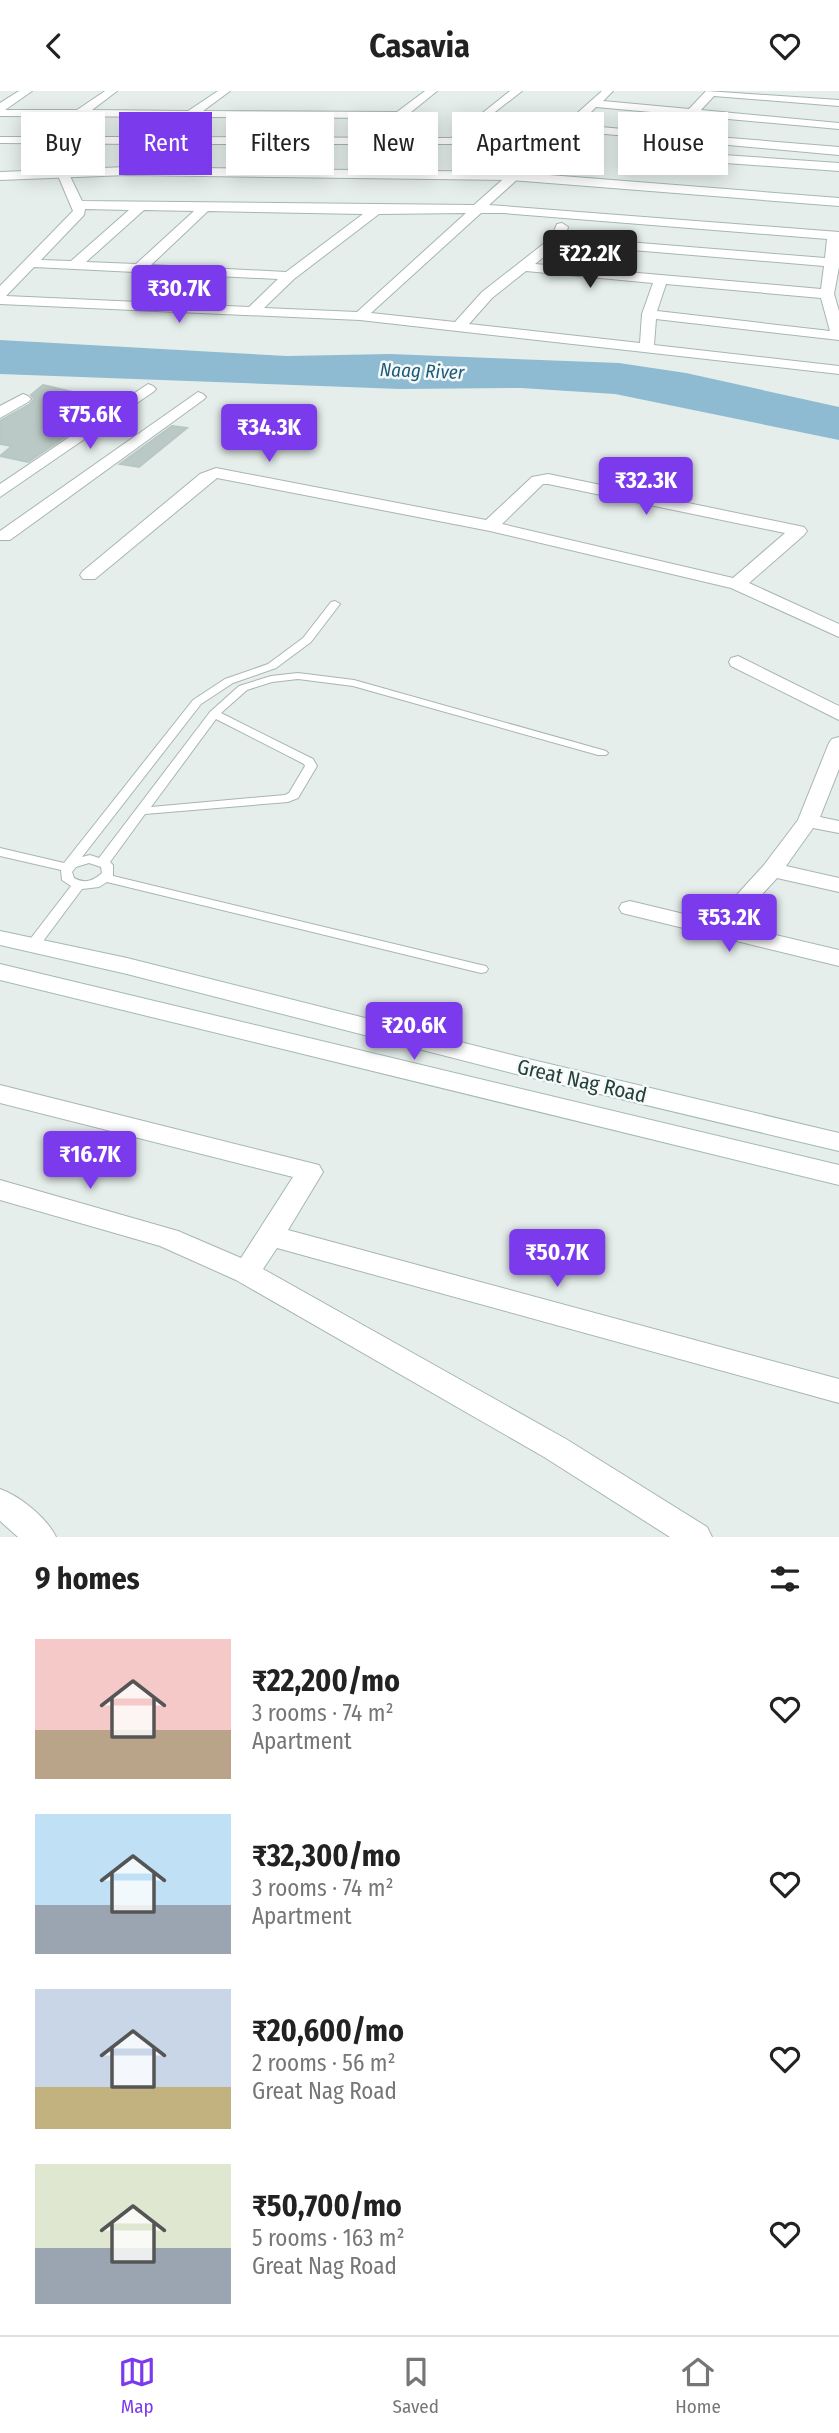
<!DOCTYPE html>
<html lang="en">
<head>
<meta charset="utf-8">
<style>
  :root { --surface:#fff; --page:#f2f2f2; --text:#222; --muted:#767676; --line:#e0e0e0; --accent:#7c3aed }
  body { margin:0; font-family:"Fira Sans Condensed",sans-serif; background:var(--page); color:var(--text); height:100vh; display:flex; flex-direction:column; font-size:26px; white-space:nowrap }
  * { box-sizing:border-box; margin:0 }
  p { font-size:23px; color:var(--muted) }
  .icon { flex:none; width:38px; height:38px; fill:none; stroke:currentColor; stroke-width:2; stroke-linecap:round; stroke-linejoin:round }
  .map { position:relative; height:1446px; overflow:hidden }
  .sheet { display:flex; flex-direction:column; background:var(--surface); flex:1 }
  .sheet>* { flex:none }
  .banner { position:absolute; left:21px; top:21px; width:798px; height:63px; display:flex; gap:14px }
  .price { position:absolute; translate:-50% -60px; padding:0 16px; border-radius:7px; background:var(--accent); color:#fff; font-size:23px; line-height:46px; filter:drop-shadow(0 2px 4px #0008) }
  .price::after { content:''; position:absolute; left:50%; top:42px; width:21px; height:16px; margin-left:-10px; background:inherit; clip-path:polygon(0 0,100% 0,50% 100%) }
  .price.current { background:#222; color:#fff }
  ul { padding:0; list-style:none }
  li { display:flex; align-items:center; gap:21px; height:175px; padding:0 35px }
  li span { display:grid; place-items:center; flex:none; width:196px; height:140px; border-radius:0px; color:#555 }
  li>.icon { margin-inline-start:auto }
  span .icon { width:84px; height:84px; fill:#fffc; stroke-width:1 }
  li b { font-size:30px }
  h2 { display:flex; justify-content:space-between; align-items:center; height:84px; padding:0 35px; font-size:30px }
  .tag { padding:0 24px; border-radius:0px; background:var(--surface); box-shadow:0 4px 18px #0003; font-size:24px; line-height:63px }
  .tag.current { background:var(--accent); color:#fff }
  header { display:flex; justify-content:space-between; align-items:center; height:91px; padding:0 35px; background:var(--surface); font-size:32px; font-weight:700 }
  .dock { display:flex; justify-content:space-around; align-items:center; height:98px; border-top:2px solid var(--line); background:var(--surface); font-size:19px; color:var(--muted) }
  .dock a { display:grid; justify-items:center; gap:4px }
  .dock .current { color:var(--accent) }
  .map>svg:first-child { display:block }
  .water { fill:#8ebbd1 }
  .building { fill:#bac9c5; stroke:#b7c7c3; stroke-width:2 }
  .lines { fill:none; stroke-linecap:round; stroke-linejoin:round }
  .lane-casing { stroke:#a7b6b3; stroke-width:2 }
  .street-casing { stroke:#a7b6b3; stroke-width:2 }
  .secondary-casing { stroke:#a3b9b5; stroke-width:2 }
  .lane { fill:#fff; fill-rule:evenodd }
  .street { fill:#fff; fill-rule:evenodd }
  .secondary { fill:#fff; fill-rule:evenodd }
  .labels { text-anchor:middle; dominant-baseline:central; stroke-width:5; stroke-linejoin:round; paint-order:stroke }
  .far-water-label { font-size:19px; font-style:italic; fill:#1e5b7b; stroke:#f5faf8 }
  .street-label { font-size:21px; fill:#24403d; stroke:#f5faf8 }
</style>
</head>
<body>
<header><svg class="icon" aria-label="back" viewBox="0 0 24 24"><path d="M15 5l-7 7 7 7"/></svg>Casavia<svg class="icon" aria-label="heart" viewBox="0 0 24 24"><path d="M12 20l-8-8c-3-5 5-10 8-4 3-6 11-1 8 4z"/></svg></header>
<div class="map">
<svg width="839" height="1446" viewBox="0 0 839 1446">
  <rect width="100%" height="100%" fill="#e5eeeb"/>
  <path class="water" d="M 0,249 L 287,265 L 390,263 L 619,272 L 686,282 L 839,316 L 839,349 L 615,303 L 521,297 L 400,298 L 0,283 Z"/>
  <path class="building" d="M 43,294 L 77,302 L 60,317 L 95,326 L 28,371 L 0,365 L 12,355 L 0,353 L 0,330 L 30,313 L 34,308 L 31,304 Z
    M 172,335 L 187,337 L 139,376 L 120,373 Z"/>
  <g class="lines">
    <defs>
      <path id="lane" d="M 335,510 L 340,513 L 311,551 L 276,577 L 233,592 L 201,613 L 82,766 L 90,764 L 99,767 L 210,621 L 239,595 L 271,585 L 298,582 L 354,589 L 606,660 L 608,662 L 606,664 L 598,664 L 353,595 L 298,588 L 272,591 L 247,599 L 221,622 L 313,668 L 317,675 L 298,707 L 288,711 L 145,723 L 110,771 L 113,774 L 113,785 L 481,874 L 486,875 L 488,878 L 486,881 L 481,882 L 107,791 L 99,796 L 82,798 L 38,857 L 28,857 L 26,854 L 28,851 L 71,795 L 62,789 L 61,779 L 0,765 L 0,757 L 64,772 L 193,609 L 225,588 L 268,573 L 303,547 L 331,511 ZM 216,628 L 304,673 L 305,675 L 289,702 L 285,704 L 151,716 ZM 89,772 L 101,776 L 102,782 C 93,790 85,793 74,787 L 72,781 L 76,776 Z"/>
      <path id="street" d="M 19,0 L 32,0 L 5,19 L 77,19 L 105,0 L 117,0 L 92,19 L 188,20 L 218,0 L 230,0 L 203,20 L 397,21 L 425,0 L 437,0 L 405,26 L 389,35 L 383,32 L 388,27 L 0,25 L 0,12 Z
        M 510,0 L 522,0 L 454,53 L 156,53 L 140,63 L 133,80 L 127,84 L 121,80 L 131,59 L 140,53 L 0,52 L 0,46 L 151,46 L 157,44 L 162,46 L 451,47 Z
        M 602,0 L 613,0 L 603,10 L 689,18 L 706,0 L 839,9 L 839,15 L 714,5 L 701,19 L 839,32 L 839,38 L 695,25 L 680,43 L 839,56 L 839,64 L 674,49 L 664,60 L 839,72 L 839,80 L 655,67 L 649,63 L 662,48 L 571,40 L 489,114 L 839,141 L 839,176 L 834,203 L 839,220 L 839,249 L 656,228 L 654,254 L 839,275 L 839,283 L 360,229 L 0,213 L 0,195 L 73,120 L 57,82 L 59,79 L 67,79 L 82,110 L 474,114 ZM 596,16 L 684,24 L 668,42 L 578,34 ZM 85,118 L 129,119 L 71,170 L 41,169 L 84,124 ZM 144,119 L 194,120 L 136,173 L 86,171 ZM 208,120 L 363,123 L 286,181 L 151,174 ZM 466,122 L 357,221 L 264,217 L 294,188 L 379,123 ZM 481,122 L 503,122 L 827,148 L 825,167 L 565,146 L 568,136 L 562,132 L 557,133 L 551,147 L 482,201 L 455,231 L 371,222 ZM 560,153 L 824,175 L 821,198 L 535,173 ZM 34,176 L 278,188 L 249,216 L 6,205 ZM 526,180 L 653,192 L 642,223 L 640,252 L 469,233 L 492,207 ZM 666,193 L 821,207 L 830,240 L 657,220 Z
        M 148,293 L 153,295 L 156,298 L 153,301 L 0,406 L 0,393 Z
        M 198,301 L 203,303 L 206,306 L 203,309 L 10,449 L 0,449 L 0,440 Z
        M 23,303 L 28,305 L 31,308 L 28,311 L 0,327 L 0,315 Z
        M 216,377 L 486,429 L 532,386 L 548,383 L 804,436 L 807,440 L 804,444 L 749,492 L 839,533 L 839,546 L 731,497 L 490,440 L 217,387 L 95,488 L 83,488 L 80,484 L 83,480 L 200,383 ZM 543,393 L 548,393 L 785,442 L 733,487 L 502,433 Z
        M 738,565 L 839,615 L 839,629 L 731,575 L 729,571 L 731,567 Z
        M 839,646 L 839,678 L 820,726 L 839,730 L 839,742 L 813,737 L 786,775 L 839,787 L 839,801 L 777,787 L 734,834 L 839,859 L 839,875 L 622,822 L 619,817 L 622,812 L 630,810 L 713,830 L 764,774 L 798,729 L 829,652 L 832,648 Z
        M 0,994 L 319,1074 L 323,1081 L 288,1139 L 839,1288 L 839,1312 L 277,1157 L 263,1178 L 566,1348 L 707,1436 L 712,1446 L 670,1446 L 544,1366 L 236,1189 L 160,1155 L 0,1109 L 0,1089 L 178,1140 L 241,1167 L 293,1086 L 0,1012 Z
        M 0,1398 C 20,1405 47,1427 56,1446 L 18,1446 L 0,1430 Z"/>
      <path id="secondary" d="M 127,76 L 511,81 L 839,107 L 839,115 L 511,89 L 127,84 L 0,89 L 0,81 Z
        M 0,840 L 127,867 L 516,965 L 839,1042 L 839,1060 L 516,983 L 127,883 L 0,854 Z
        M 0,873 L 839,1074 L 839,1094 L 0,889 Z"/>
    </defs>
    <use href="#lane" class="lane-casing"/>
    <use href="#street" class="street-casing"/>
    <use href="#secondary" class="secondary-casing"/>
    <use href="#lane" class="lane"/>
    <use href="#street" class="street"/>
    <use href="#secondary" class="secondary"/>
  </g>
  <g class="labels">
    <g class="far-water-label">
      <text transform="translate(422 280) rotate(2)">Naag River</text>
    </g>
    <g class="street-label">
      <text transform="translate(582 990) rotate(13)">Great Nag Road</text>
    </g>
  </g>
</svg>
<b class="price current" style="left:590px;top:199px">₹22.2K</b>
<b class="price" style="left:179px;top:234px">₹30.7K</b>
<b class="price" style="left:90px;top:360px">₹75.6K</b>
<b class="price" style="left:269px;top:373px">₹34.3K</b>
<b class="price" style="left:646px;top:426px">₹32.3K</b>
<b class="price" style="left:729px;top:863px">₹53.2K</b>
<b class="price" style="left:414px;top:971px">₹20.6K</b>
<b class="price" style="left:90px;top:1100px">₹16.7K</b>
<b class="price" style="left:557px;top:1198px">₹50.7K</b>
<div class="banner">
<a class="tag">Buy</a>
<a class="tag current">Rent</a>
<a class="tag">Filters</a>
<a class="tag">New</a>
<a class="tag">Apartment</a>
<a class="tag">House</a>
</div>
</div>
<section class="sheet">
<h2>9 homes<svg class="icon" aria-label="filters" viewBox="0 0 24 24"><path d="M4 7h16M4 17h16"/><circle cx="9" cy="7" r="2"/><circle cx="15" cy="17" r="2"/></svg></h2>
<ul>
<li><span style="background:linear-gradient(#f6c9c9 65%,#b9a48a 0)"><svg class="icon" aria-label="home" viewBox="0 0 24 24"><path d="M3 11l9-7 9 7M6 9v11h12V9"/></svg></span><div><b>₹22,200/mo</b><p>3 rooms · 74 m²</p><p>Apartment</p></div><svg class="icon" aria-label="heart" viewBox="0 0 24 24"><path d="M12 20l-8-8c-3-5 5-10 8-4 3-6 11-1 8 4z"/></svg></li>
<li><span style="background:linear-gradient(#bfe0f5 65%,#9aa5b1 0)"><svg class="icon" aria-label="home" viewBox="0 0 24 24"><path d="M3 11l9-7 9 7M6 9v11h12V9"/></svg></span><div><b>₹32,300/mo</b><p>3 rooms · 74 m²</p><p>Apartment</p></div><svg class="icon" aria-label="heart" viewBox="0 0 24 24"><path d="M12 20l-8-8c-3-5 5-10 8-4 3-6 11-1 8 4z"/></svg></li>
<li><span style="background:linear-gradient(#c9d6e8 70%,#c2b280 0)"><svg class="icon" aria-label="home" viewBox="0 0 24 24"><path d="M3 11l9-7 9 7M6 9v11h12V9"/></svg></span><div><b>₹20,600/mo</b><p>2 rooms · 56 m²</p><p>Great Nag Road</p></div><svg class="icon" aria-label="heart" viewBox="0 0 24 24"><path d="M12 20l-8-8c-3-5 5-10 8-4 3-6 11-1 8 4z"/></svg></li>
<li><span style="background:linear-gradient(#dfe7d0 60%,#9aa5b1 0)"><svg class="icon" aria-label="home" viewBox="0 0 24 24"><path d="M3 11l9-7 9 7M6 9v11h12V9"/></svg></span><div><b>₹50,700/mo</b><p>5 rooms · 163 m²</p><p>Great Nag Road</p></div><svg class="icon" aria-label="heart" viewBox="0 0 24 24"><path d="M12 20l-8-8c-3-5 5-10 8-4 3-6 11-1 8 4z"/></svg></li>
</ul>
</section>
<nav class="dock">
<a class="current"><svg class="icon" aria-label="map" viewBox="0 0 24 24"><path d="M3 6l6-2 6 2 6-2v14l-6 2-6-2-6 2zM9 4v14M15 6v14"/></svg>Map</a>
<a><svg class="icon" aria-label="saved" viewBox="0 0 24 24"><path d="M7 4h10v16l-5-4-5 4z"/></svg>Saved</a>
<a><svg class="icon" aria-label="home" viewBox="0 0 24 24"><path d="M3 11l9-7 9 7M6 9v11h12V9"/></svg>Home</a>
</nav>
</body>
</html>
